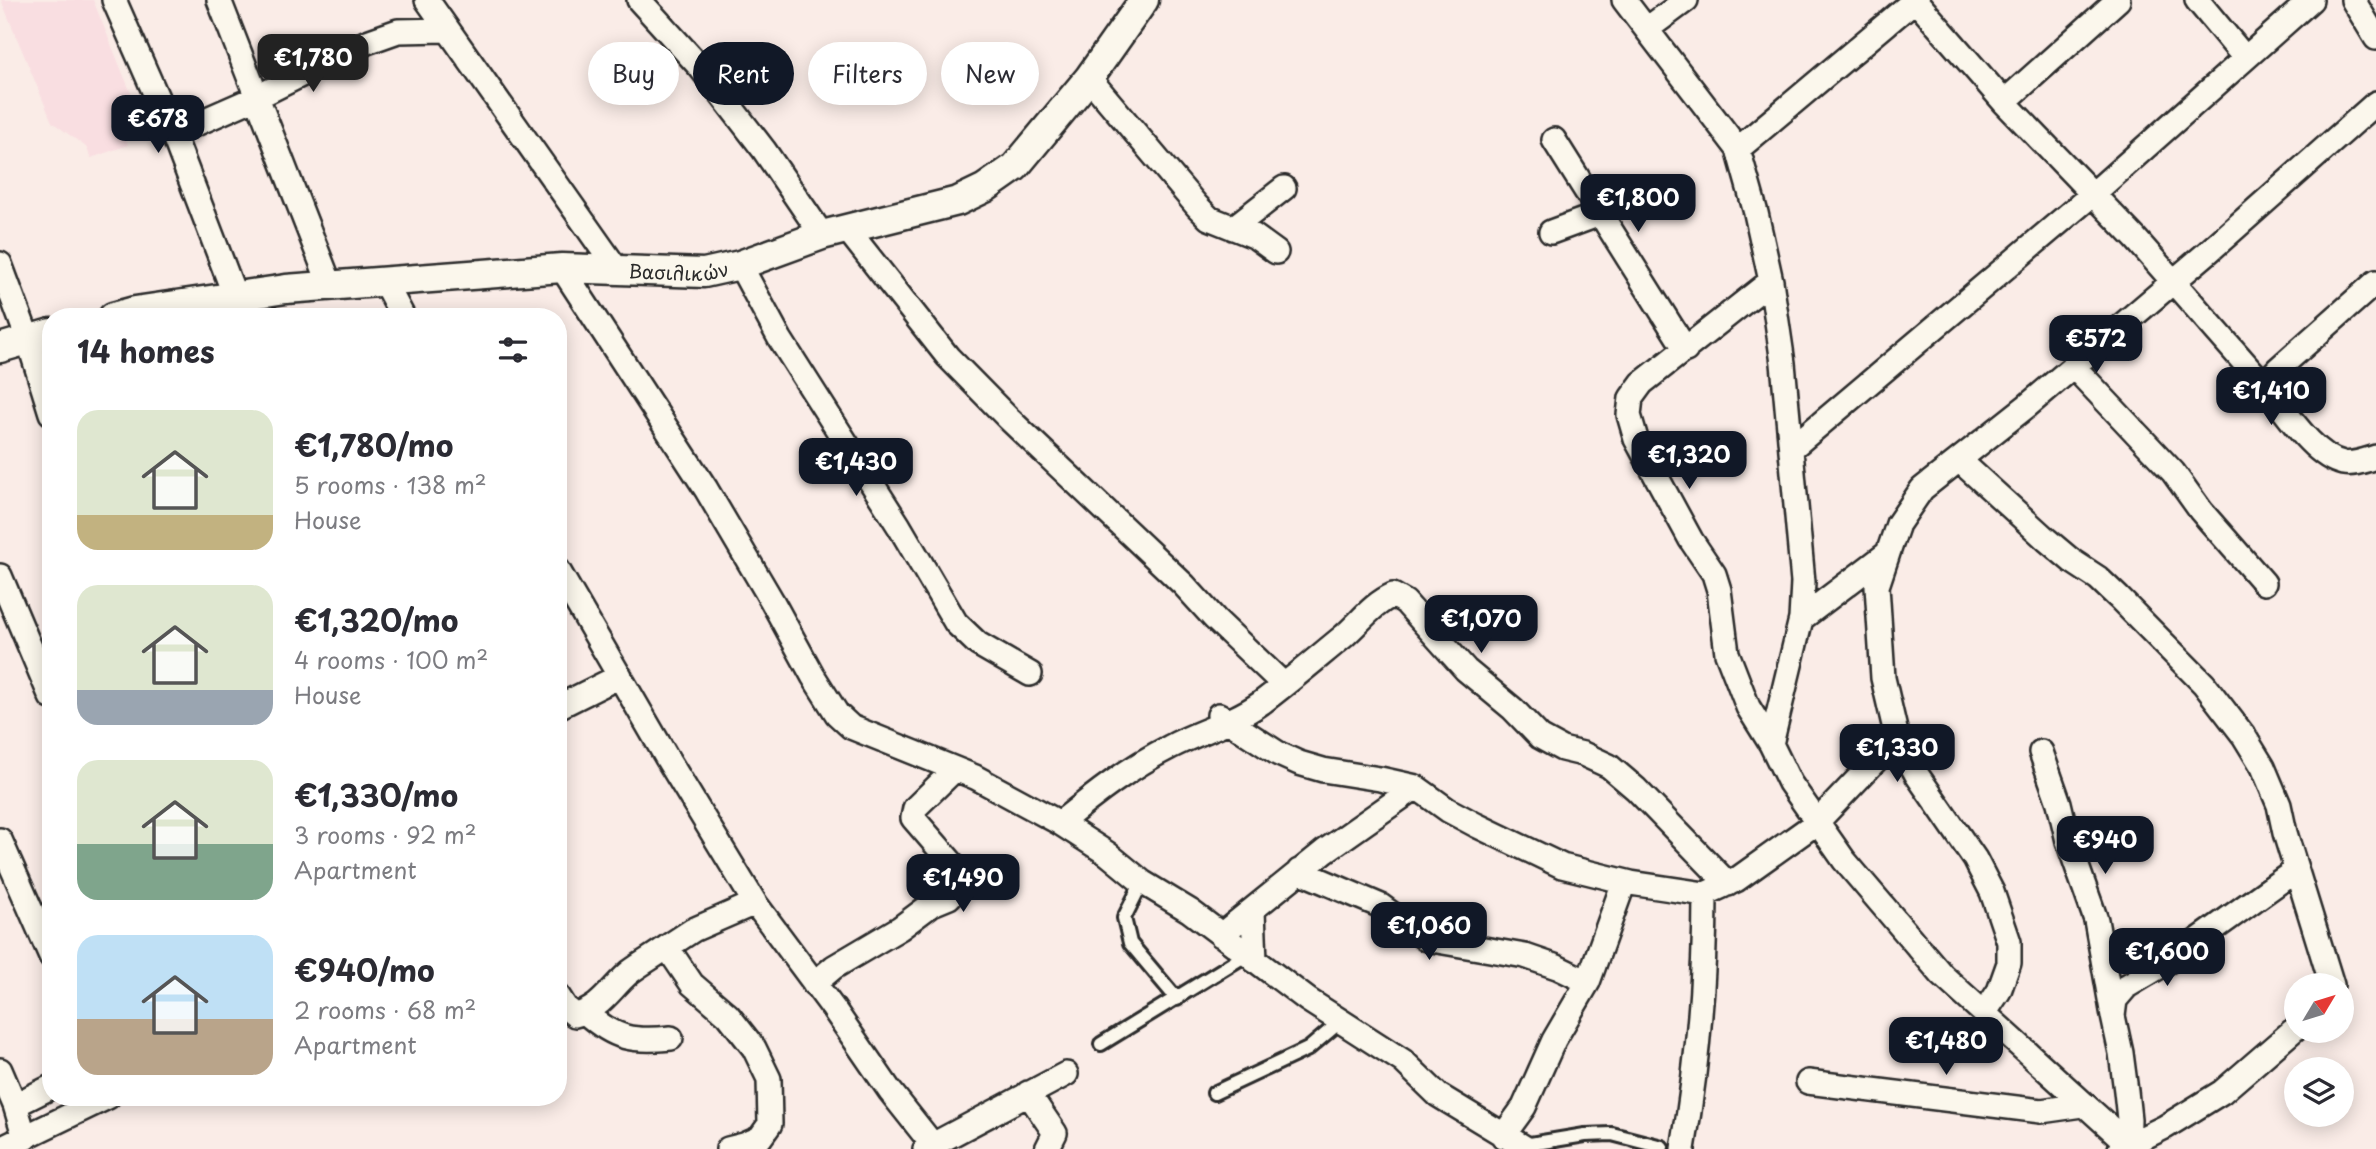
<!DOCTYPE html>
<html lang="en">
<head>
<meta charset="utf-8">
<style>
  :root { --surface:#fff; --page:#f7f7f7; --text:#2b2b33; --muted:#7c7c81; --accent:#111827 }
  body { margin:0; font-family:"Playpen Sans",sans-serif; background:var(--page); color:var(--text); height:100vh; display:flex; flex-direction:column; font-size:26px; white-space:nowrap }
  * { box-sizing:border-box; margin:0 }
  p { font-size:23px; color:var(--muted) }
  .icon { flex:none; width:38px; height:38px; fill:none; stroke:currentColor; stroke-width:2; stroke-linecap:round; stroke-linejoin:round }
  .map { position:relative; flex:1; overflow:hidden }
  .details { position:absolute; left:42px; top:308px; width:525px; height:798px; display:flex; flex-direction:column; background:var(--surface); border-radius:28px; box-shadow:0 4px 18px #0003 }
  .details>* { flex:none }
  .banner { position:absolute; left:588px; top:42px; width:665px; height:63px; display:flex; gap:14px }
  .needle { width:46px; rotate:52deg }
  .controls { position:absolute; left:2284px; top:973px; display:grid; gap:14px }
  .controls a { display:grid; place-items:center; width:70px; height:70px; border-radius:50%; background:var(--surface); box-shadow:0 4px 18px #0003; font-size:35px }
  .price { position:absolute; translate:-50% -60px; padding:0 16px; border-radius:14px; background:var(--accent); color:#fff; font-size:23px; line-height:46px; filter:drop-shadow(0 2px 4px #0008) }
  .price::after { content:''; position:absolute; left:50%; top:42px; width:21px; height:16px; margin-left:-10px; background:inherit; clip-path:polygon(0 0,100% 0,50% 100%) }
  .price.active { background:#222; color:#fff }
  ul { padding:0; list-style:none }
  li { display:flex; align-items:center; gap:21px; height:175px; padding:0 35px }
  li span { display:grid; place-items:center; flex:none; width:196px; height:140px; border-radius:21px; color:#555 }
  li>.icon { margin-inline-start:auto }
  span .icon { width:84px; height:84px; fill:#fffc; stroke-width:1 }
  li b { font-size:30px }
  h2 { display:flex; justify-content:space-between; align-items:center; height:84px; padding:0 35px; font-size:30px }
  .pill { padding:0 24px; border-radius:32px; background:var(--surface); box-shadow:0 4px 18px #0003; font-size:24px; line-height:63px }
  .pill.active { background:var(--accent); color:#fff }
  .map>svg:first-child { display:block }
  .built { fill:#f9dee1 }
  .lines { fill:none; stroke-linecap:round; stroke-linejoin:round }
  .service-casing { stroke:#2b2b2b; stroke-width:18 }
  .minor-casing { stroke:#2b2b2b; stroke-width:28 }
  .tertiary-casing { stroke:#2b2b2b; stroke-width:33 }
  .service { stroke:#fbf7ec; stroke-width:12 }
  .minor { stroke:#fbf7ec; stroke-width:23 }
  .tertiary { stroke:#fbf7ec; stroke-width:28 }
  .labels { text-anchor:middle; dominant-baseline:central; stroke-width:6; stroke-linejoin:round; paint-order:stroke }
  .street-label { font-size:19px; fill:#2b2b2b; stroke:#fbf7ec }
</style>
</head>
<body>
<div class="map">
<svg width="2376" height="1149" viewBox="0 0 2376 1149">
  <rect width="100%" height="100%" fill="#faece7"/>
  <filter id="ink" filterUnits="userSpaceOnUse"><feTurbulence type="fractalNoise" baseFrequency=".0143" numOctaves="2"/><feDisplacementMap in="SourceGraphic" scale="14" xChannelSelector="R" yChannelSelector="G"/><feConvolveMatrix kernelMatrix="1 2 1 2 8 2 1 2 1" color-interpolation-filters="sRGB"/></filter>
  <g filter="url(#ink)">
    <path class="built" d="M 1,0 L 93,0 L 135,103 L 118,112 L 128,145 L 91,158 L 86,147 L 52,122 Z"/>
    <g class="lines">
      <defs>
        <path id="service" d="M 1142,882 L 1124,918 L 1130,943 L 1177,999
          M 1101,1044 L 1246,955
          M 1214,1093 L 1308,1049 L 1341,1021
          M 1524,1145 L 1585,1135 L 1612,1134 L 1662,1147"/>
        <path id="minor" d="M 114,0 L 173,134 L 243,317
          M 219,0 L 331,287
          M 427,0 L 618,271
          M 639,0 L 700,67 L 764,150 L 822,235
          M 1624,0 L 1738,149 L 1756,213 L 1771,281 L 1783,363 L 1803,582 L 1801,619 L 1771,744 L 1790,783 L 1844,860 L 1942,975 L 2128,1144
          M 1915,0 L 2004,102 L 2135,238 L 2264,385 L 2278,369 L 2376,282
          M 2197,0 L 2245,58
          M 2353,0 L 2376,38
          M 1647,29 L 1686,0
          M 1089,78 L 1197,206 L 1209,218 L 1254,236 L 1276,252
          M 2004,102 L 2118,0
          M 173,134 L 255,98 L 367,42 L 398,31 L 448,30
          M 1554,140 L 1686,350
          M 1738,149 L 1915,0
          M 1233,228 L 1284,188
          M 847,229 L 948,357 L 1009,419 L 1184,585 L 1215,619 L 1283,684
          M 1551,232 L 1600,214
          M 0,264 L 28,339 L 51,413
          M 740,265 L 780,339 L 899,526 L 956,623 L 978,644 L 1030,674
          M 562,268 L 706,489 L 772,601 L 813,676 L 837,714 L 851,727 L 975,777 L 1060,823 L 1108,854 L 1142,882 L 1190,911 L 1308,1000 L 1403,1061 L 1438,1095 L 1527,1149
          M 1771,281 L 1642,383 L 1631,398 L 1629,415 L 1636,439 L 1691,540 L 1714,574 L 1719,590 L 1727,653 L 1748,707 L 1771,744
          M 385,283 L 403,317
          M 2073,366 L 2173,472 L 2201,511 L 2264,583
          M 2264,385 C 2284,408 2312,456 2343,463 C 2354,465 2366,460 2376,457
          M 1792,448 L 2094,193 L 2311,0
          M 1959,460 L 2047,540 L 2072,561 L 2098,578 L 2119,598 L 2204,684 L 2244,736 L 2263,767 L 2279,805 L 2285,833 L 2332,985
          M 1888,553 L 1877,586 L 1883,678 L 1897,738 L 1917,775 L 1975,859 L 1992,892 L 2009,942 L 2009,963 L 1999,991 L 1985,1012
          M 558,570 L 667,758 L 755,903 L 833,1008 L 890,1091 L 936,1149
          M 0,576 L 51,697
          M 1801,619 L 1888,553 L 1898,524 L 1922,489 L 2027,406 L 2207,253 L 2376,103
          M 558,707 L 620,676
          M 1219,715 L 1279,754 L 1299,763 L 1323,770 L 1380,779 L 1416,787 L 1448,810 L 1476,825 L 1562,866 L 1631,883 L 1705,894 L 1736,880 L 1816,823 L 1897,738
          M 2041,752 L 2059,803 L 2068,841 L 2096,920 L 2113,1016
          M 1060,823 C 1094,795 1130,767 1170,747 C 1200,731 1233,723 1261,703 C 1289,682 1317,658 1344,636 C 1361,621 1373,604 1393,595 L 1405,602 L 1466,670 L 1513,709 L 1540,737 L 1562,749 L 1583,754 L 1609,766 L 1636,789 L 1728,884
          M 0,840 L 51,956
          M 1299,871 L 1381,906 L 1426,939 L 1525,956 L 1557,967 L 1588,982
          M 1253,911 L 1255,961
          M 1221,935 L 1325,851 L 1416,787
          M 667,947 L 693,930 L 755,903
          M 814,984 L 834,967 L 900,928 L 932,904 L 949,897 L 960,885 L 957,869 L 913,818 L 915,808 L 954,770
          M 558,996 L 565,1007 L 575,1015 C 600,1010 611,988 630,972 C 642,963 655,956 667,947 L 692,984 L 728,1015 L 754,1048 L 769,1079 L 770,1124 L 760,1138 L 744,1145 L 728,1149
          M 586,1013 C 615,1039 633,1042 671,1038
          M 0,1070 L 15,1105 L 25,1138
          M 1808,1082 L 2041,1111 L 2083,1105
          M 1028,1093 L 1055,1133 L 1047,1149
          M 15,1105 L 51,1087
          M 1503,1136 L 1524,1107 L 1554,1040 L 1588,982 L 1624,882
          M 0,1149 L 108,1097
          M 925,1149 L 1066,1074
          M 1683,1149 C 1697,1068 1705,976 1705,894
          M 2120,1149 L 2165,1127 L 2222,1092 L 2296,1028
          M 2128,1149 L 2129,1119 L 2126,1091 L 2121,1053 L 2113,1016 L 2115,1000 L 2127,986 L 2169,961 L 2296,870"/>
        <g id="tertiary">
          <path id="s1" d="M 113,317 L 135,311 L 286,289 L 562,268 L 704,273 L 740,265 L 822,235 L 958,201 L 985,188 L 1015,167 L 1089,78 L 1144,0"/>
          <path d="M 0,348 L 51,333"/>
        </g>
      </defs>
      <use href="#service" class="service-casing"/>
      <use href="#minor" class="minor-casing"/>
      <use href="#tertiary" class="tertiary-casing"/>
      <use href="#service" class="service"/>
      <use href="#minor" class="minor"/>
      <use href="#tertiary" class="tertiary"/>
    </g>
  </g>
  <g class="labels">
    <g class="street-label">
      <text stroke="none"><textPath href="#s1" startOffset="569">Βασιλικών</textPath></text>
    </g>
  </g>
</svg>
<div class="controls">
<a><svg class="needle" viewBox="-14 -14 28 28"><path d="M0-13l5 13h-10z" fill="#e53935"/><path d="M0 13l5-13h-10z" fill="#7c7c81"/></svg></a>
<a><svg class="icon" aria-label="layers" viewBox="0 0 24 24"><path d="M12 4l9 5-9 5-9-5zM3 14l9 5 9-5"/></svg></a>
</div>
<b class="price active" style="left:313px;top:94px">€1,780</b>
<b class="price" style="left:158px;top:155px">€678</b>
<b class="price" style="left:1638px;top:234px">€1,800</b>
<b class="price" style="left:2096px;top:375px">€572</b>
<b class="price" style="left:2271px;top:427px">€1,410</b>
<b class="price" style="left:1689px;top:491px">€1,320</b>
<b class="price" style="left:856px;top:498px">€1,430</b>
<b class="price" style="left:1481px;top:655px">€1,070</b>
<b class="price" style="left:1897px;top:784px">€1,330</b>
<b class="price" style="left:2105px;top:876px">€940</b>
<b class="price" style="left:963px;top:914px">€1,490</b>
<b class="price" style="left:1429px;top:962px">€1,060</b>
<b class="price" style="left:2167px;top:988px">€1,600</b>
<b class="price" style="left:1946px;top:1077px">€1,480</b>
<div class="banner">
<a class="pill">Buy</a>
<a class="pill active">Rent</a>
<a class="pill">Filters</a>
<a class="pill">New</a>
</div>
<section class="details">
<h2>14 homes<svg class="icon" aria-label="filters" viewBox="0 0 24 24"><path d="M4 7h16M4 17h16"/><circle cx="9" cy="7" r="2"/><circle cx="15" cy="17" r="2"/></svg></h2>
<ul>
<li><span style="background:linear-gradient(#dfe7d0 75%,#c2b280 0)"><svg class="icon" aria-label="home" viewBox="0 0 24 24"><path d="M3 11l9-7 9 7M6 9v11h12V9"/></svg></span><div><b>€1,780/mo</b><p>5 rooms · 138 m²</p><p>House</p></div></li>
<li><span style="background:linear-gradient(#dfe7d0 75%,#9aa5b1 0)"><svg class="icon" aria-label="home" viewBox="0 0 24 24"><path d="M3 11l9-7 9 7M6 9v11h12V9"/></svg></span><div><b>€1,320/mo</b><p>4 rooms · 100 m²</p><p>House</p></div></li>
<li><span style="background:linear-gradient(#dfe7d0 60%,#7fa58c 0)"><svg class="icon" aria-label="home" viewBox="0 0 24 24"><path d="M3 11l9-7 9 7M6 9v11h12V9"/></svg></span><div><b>€1,330/mo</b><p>3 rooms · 92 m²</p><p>Apartment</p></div></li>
<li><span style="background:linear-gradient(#bfe0f5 60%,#b9a48a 0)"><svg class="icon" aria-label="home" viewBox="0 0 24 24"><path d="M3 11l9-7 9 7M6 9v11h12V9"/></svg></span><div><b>€940/mo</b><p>2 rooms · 68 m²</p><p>Apartment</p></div></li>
</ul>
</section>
</div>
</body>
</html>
